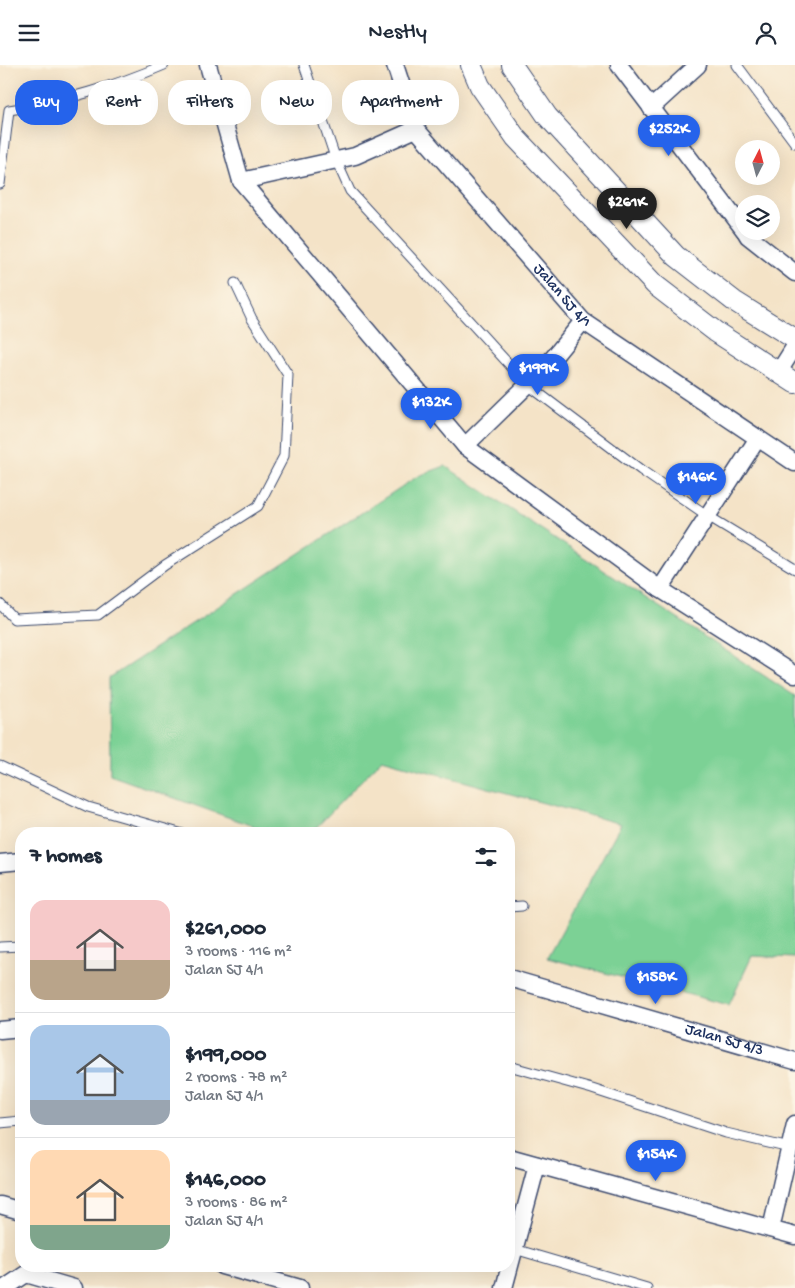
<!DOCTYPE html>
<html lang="en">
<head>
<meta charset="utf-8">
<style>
  :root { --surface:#fff; --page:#f6f6f7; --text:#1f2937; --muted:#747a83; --line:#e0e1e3; --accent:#2563eb }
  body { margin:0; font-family:"Gochi Hand",sans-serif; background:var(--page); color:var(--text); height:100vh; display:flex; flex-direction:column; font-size:19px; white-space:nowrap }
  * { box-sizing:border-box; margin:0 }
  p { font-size:16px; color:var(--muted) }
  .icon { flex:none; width:28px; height:28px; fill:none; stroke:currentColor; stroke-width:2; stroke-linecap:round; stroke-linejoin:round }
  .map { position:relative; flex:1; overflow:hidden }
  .drawer { position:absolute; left:15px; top:762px; width:500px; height:445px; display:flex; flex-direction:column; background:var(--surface); border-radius:20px; box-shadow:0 5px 20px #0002 }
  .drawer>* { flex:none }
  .top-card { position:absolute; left:15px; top:15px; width:500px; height:45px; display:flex; gap:10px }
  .needle { width:32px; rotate:6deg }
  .controls { position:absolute; left:735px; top:75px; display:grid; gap:10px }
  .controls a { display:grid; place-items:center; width:45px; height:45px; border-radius:50%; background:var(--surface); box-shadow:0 5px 20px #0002; font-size:25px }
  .price { position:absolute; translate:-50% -42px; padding:0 11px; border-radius:18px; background:var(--accent); color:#fff; font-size:16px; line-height:32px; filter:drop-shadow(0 1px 2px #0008) }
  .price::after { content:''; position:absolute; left:50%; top:30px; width:15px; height:11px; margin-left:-8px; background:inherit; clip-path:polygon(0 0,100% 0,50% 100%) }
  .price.active { background:#222; color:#fff }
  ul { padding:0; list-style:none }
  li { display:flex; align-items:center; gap:15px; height:125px; padding:0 15px }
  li+li { border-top:1px solid var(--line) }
  li span { display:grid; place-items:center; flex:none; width:140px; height:100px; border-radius:15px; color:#555 }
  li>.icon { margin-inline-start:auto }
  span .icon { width:60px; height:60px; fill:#fffc; stroke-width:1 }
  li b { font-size:21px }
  h2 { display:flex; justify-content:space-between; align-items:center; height:60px; padding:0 15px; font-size:21px }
  .chip { padding:0 18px; border-radius:20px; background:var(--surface); box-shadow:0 5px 20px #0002; font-size:18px; line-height:45px }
  .chip.active { background:var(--accent); color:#fff }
  header { display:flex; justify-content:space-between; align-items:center; height:65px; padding:0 15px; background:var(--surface); font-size:22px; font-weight:600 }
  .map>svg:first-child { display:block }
  .green { fill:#7bd195; stroke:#4b807a }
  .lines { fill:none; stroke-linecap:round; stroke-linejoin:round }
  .service-casing { stroke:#3c4a6e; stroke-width:11 }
  .minor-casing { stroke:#3c4a6e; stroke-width:19 }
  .tertiary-casing { stroke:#3c4a6e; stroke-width:22 }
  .service { stroke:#fff; stroke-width:9 }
  .minor { stroke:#fff; stroke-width:16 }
  .tertiary { stroke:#fff; stroke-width:20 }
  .labels { text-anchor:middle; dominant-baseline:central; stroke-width:4.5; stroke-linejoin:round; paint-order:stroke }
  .street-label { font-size:16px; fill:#1b2f5e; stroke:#fcf5e5 }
</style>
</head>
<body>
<header><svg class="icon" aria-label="menu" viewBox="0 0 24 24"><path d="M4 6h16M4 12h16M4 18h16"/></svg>Nestly<svg class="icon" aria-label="person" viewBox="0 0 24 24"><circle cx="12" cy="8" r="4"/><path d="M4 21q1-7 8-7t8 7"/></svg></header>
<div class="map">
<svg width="795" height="1223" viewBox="0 0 795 1223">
  <rect width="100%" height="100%" fill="#fcf5e5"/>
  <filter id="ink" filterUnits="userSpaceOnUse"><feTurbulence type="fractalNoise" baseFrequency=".02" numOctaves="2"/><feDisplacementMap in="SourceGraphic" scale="10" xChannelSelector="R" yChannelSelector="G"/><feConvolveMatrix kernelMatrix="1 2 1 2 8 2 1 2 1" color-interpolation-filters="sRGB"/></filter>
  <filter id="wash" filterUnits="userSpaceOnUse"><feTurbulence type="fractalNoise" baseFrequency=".0096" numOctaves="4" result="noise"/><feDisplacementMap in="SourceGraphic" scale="20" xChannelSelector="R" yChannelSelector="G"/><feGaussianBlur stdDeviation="1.12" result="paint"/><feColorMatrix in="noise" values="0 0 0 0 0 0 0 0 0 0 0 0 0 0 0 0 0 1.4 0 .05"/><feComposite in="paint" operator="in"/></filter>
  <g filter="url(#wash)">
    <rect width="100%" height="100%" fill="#f4e3c7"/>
    <path class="green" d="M 445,401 L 795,631 L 795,893 L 752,891 L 729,940 L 547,893 L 621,759 L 382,694 L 310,769 L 275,769 L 110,710 L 109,613 L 418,411 Z"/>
  </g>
  <g filter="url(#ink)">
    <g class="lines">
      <defs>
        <path id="service" d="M 304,0 L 336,95 L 350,126 L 528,320 L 641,405 L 708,451 L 795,504
          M 737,0 L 795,78
          M 0,119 L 9,45 C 60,38 118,20 164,0
          M 0,539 L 14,554 L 98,550 L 165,500 L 258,441 L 284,391 L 288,310 L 252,254 L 235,218
          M 0,701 L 88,742 L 183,769
          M 509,842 L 522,841
          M 0,882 L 21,881
          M 509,1001 L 592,1024 L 726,1068 L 790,1083
          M 0,1058 L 21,1056
          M 511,1183 L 647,1223"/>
        <g id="minor">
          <path d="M 208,0 L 241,116 L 465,381 L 660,524 L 795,610"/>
          <path id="s1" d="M 395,0 L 416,64 L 583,256 L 795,398"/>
          <path d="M 619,0 L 744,165"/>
          <path d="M 651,43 L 698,0"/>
          <path d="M 241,116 L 355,91 L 416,64"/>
          <path d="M 745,166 L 748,171 L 795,208"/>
          <path d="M 778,308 L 795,281"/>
          <path d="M 465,381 L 544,304 L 583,256"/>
          <path d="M 660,524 L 758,373"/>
          <path d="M 0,798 L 21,796"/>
          <path id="s2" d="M 509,913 L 795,996"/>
          <path d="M 0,965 L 21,963"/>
          <path d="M 509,1092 L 795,1171"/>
          <path d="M 0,1140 L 21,1146"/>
          <path d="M 771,1164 L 795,1059"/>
          <path d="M 222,1201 L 300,1223"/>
          <path d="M 5,1223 L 26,1209 L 74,1223"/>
          <path d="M 504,1223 L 537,1100"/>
        </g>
        <path id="tertiary" d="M 471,0 L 480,21 L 516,73 L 655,220 L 716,267 L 795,318
          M 512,0 L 547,51 L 676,191 L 734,236 L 795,274"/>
      </defs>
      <use href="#service" class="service-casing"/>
      <use href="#minor" class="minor-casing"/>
      <use href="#tertiary" class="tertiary-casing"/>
      <use href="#service" class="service"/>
      <use href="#minor" class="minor"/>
      <use href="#tertiary" class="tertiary"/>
    </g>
  </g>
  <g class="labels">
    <g class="street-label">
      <text stroke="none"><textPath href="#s1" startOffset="289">Jalan SJ 4/1</textPath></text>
      <text stroke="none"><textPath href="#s2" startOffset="224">Jalan SJ 4/3</textPath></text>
    </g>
  </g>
</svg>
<div class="controls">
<a><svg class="needle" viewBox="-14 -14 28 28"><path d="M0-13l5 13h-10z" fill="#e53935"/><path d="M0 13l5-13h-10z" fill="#747a83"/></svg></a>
<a><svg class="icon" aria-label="layers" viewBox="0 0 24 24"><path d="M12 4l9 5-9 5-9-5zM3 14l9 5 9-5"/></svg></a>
</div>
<b class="price" style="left:669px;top:92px">$252K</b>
<b class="price active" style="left:627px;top:165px">$261K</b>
<b class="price" style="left:538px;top:331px">$199K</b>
<b class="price" style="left:431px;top:365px">$132K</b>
<b class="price" style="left:696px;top:440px">$146K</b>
<b class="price" style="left:656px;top:940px">$158K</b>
<b class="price" style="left:656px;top:1117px">$154K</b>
<div class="top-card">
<a class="chip active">Buy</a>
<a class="chip">Rent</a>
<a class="chip">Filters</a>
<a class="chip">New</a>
<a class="chip">Apartment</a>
</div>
<section class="drawer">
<h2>7 homes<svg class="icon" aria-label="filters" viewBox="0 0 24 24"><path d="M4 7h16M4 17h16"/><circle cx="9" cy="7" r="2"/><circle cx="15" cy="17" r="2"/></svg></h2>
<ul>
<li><span style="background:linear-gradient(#f6c9c9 60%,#b9a48a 0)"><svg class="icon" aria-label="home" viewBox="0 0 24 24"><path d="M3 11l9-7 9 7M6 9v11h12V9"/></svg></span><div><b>$261,000</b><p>3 rooms · 116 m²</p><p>Jalan SJ 4/1</p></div></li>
<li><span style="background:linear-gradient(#a9c7e8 75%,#9aa5b1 0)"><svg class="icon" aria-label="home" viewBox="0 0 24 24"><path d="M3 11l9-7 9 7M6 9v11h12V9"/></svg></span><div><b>$199,000</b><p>2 rooms · 78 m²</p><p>Jalan SJ 4/1</p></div></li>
<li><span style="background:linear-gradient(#ffd9b3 75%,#7fa58c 0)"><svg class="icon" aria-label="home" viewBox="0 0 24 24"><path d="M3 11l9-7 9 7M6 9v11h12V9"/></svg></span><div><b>$146,000</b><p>3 rooms · 86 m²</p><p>Jalan SJ 4/1</p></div></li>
</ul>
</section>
</div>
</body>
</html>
